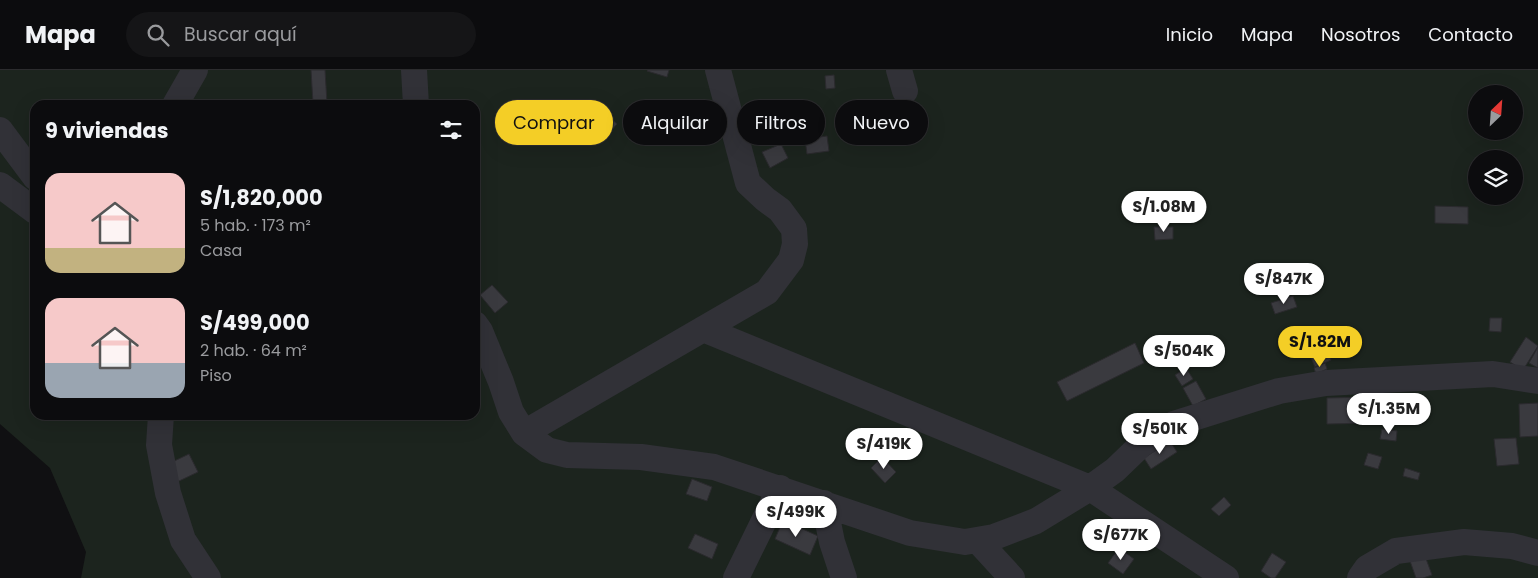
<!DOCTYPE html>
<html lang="es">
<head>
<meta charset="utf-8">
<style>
  :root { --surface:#0c0c0e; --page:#151517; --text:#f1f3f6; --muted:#9a9b9e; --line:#2c2c2e; --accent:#f4ce26 }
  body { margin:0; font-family:Poppins,sans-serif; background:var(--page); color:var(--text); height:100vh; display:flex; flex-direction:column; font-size:19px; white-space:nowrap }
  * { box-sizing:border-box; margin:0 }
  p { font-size:16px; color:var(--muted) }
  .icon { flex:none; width:28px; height:28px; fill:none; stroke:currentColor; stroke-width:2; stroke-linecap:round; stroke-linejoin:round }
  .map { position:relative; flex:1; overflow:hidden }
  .details { position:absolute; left:30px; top:30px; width:450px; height:320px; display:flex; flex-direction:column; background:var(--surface); border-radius:15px; box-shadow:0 5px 20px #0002,0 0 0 1px var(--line) }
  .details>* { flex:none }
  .banner { position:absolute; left:495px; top:30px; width:475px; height:45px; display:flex; gap:10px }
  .needle { width:32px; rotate:25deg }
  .controls { position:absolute; left:1468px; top:15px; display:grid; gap:10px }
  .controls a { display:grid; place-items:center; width:55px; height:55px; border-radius:50%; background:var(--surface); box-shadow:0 5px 20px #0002,0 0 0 1px var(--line); font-size:25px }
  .price { position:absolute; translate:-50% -42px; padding:0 11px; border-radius:18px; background:#fff; color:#222; font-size:16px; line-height:32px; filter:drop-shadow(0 1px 2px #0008) }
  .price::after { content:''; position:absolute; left:50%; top:30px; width:15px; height:11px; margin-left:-8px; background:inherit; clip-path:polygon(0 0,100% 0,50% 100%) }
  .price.active { background:var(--accent); color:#111 }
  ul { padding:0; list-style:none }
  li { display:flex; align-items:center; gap:15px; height:125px; padding:0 15px }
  li span { display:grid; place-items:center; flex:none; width:140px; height:100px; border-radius:15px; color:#555 }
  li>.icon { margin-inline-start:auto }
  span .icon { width:60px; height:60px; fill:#fffc; stroke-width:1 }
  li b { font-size:21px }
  h2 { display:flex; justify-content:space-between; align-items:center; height:60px; padding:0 15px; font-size:21px }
  .tag { padding:0 18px; border-radius:22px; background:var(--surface); box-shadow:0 5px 20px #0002,0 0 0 1px var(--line); font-size:18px; line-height:45px }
  .tag.active { background:var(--accent); color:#111 }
  header { display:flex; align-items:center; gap:30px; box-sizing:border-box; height:70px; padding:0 25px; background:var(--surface); border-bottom:1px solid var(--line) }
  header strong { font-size:24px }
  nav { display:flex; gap:28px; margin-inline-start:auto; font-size:18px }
  .search { width:350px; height:45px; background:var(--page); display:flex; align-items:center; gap:12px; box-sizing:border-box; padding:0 18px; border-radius:28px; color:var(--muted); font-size:19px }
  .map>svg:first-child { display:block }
  .green { fill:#1c241e; fill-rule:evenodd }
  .building { fill:#3a3a3f; stroke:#2b2a2e }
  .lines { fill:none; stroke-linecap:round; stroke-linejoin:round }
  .street { stroke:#313137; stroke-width:26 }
</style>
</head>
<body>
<header>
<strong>Mapa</strong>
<div class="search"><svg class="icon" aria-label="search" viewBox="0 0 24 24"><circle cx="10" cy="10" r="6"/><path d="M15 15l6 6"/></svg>Buscar aquí</div>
<nav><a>Inicio</a><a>Mapa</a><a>Nosotros</a><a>Contacto</a></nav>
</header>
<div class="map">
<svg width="1538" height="508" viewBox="0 0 1538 508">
  <rect width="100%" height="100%" fill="#101012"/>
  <path class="green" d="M 0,0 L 1538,0 L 1538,508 L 81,508 L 86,482 L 50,398 L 0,354 ZM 1476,24 L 1514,24 L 1514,61 L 1476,61 ZM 35,35 L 475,35 L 475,345 L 35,345 ZM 1476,89 L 1514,89 L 1514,126 L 1476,126 Z"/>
  <path class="building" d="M 311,0 L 325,0 L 327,33 L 313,34 Z
    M 648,0 L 669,0 L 667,7 L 647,1 Z
    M 834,5 L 835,18 L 826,19 L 825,6 Z
    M 607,45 L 617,54 L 602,71 L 592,62 Z
    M 768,45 L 769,67 L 750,68 L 749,46 Z
    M 827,66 L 829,81 L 807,84 L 805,69 Z
    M 781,74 L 788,88 L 770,98 L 762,82 Z
    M 1435,136 L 1468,137 L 1468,154 L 1435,153 Z
    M 1154,157 L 1173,157 L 1173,169 L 1155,170 Z
    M 492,215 L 508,232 L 495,243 L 480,225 Z
    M 1293,226 L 1297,237 L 1275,244 L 1271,233 Z
    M 1490,248 L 1502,248 L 1501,262 L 1489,261 Z
    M 1320,265 L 1331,290 L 1315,297 L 1304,272 Z
    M 1526,267 L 1538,276 L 1523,300 L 1510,292 Z
    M 1135,273 L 1144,293 L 1067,331 L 1057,312 Z
    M 1538,277 L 1538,298 L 1529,293 Z
    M 1325,293 L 1327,299 L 1316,304 L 1314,298 Z
    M 1186,298 L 1193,309 L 1182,316 L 1175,305 Z
    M 1196,311 L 1206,329 L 1193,336 L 1183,318 Z
    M 1383,325 L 1410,325 L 1410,341 L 1383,341 Z
    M 1377,327 L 1377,353 L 1327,354 L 1327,328 Z
    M 1538,333 L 1538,366 L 1520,367 L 1519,334 Z
    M 1382,359 L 1397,361 L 1396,371 L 1380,369 Z
    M 1516,368 L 1519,394 L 1497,396 L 1494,369 Z
    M 1170,371 L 1177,382 L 1151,399 L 1144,388 Z
    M 1368,383 L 1382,387 L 1378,399 L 1364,395 Z
    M 189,384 L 198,402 L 177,412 L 168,394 Z
    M 882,387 L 896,402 L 885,413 L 871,398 Z
    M 1405,398 L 1420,403 L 1418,410 L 1403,406 Z
    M 692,409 L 712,417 L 707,431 L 686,424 Z
    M 1224,427 L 1231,435 L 1219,446 L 1211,439 Z
    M 783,450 L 818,466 L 810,485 L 775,469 Z
    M 695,464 L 718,474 L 712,489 L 688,478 Z
    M 1119,478 L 1134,489 L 1123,504 L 1108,493 Z
    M 1272,483 L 1286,492 L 1275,508 L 1271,508 L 1261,501 Z
    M 1425,486 L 1432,505 L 1423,508 L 1416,508 L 1410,491 Z"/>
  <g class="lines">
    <path class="street" d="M 414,0 L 416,35
      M 899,0 L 905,21
      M 175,35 L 195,0
      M 0,60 L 35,107
      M 0,115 L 35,141
      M 475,254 L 480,261 L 501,312 L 511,342 L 524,363 L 547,380 L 567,385 L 641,387 L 714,397 L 910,463 L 965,472 L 994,467 L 1036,451 L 1090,418 L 1115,400 L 1142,374 L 1174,354 L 1279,321 L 1326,313 L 1493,304 L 1538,311
      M 703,259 L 1090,418 L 1226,508
      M 161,345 L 159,375 L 168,423 L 183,470 L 208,508
      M 524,363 L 767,222 L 791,190 L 795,174 L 794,159 L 780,140 L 765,129 L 748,113 L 718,0
      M 824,433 L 832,472 L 844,508
      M 978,471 L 1012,508
      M 736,508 L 780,418
      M 1360,508 L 1367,498 L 1396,481 L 1464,472 L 1512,476 L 1538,483"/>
  </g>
</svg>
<div class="controls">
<a><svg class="needle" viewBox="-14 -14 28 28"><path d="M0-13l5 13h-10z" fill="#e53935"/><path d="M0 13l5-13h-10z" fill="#9a9b9e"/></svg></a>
<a><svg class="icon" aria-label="layers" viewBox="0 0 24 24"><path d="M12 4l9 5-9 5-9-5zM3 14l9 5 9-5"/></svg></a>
</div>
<b class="price" style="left:1164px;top:163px">S/1.08M</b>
<b class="price" style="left:1284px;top:235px">S/847K</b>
<b class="price active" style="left:1320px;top:298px">S/1.82M</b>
<b class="price" style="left:1184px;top:307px">S/504K</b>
<b class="price" style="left:1389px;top:365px">S/1.35M</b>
<b class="price" style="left:1160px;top:385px">S/501K</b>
<b class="price" style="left:884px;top:400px">S/419K</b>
<b class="price" style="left:796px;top:468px">S/499K</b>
<b class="price" style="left:1121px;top:491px">S/677K</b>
<div class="banner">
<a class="tag active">Comprar</a>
<a class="tag">Alquilar</a>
<a class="tag">Filtros</a>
<a class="tag">Nuevo</a>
</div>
<section class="details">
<h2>9 viviendas<svg class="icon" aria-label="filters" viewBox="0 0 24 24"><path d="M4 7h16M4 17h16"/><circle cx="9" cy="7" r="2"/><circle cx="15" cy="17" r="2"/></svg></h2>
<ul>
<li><span style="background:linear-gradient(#f6c9c9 75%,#c2b280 0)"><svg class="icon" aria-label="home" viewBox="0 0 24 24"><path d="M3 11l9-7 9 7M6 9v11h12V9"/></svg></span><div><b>S/1,820,000</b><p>5 hab. · 173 m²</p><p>Casa</p></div></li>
<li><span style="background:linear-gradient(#f6c9c9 65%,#9aa5b1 0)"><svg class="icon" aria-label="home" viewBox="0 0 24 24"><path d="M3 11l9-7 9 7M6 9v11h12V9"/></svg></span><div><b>S/499,000</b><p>2 hab. · 64 m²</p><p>Piso</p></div></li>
</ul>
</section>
</div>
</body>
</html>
